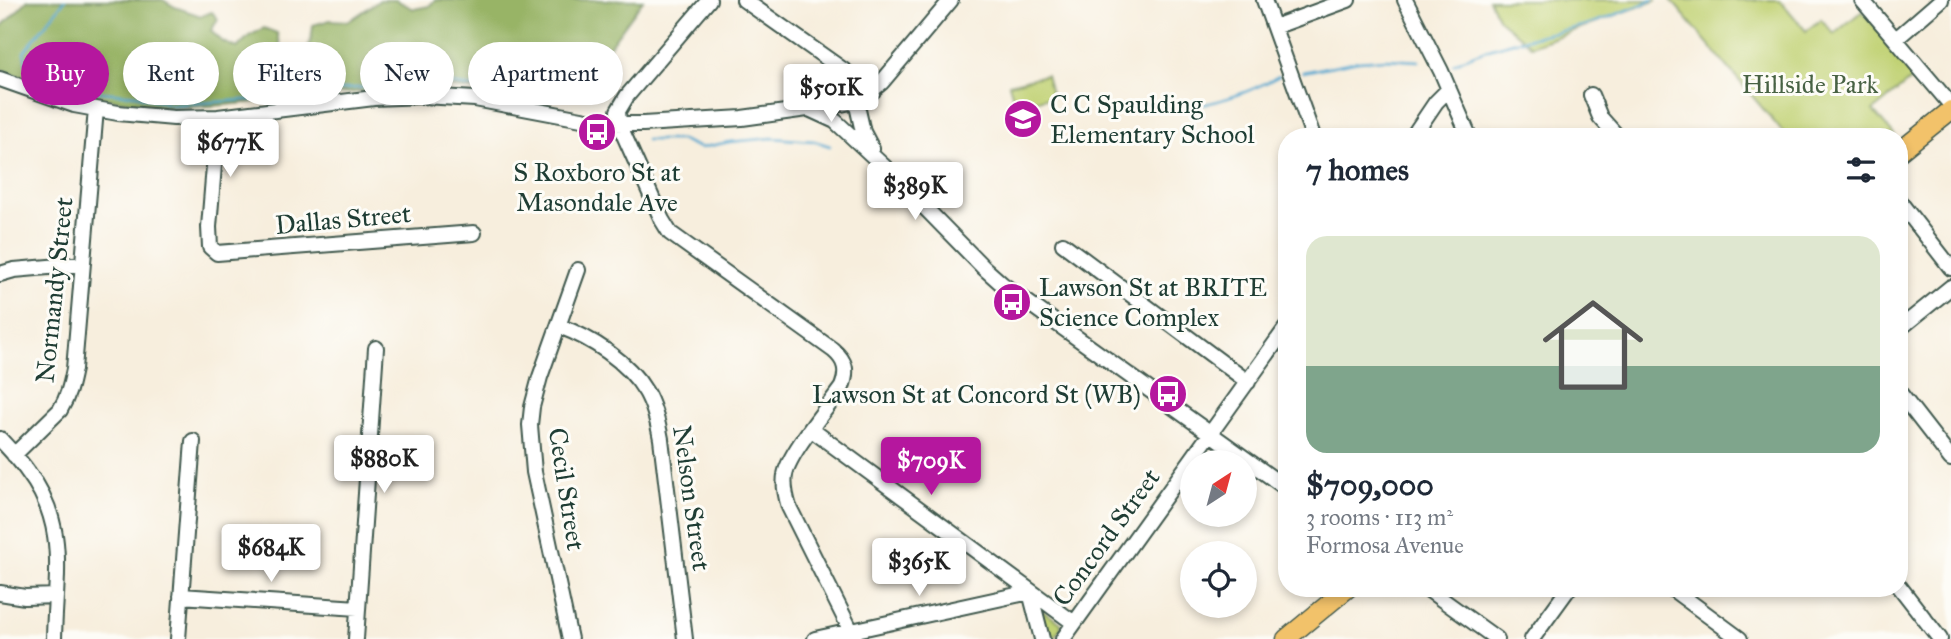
<!DOCTYPE html>
<html lang="en">
<head>
<meta charset="utf-8">
<style>
  :root { --surface:#fff; --page:#f6f6f7; --text:#1f2937; --muted:#747a83; --accent:#b5179e }
  body { margin:0; font-family:"IM FELL Great Primer",serif; background:var(--page); color:var(--text); height:100vh; display:flex; flex-direction:column; font-size:26px; white-space:nowrap }
  * { box-sizing:border-box; margin:0 }
  p { font-size:23px; color:var(--muted) }
  .icon { flex:none; width:38px; height:38px; fill:none; stroke:currentColor; stroke-width:2; stroke-linecap:round; stroke-linejoin:round }
  .map { position:relative; flex:1; overflow:hidden }
  .drawer { position:absolute; left:1278px; top:128px; width:630px; height:469px; display:flex; flex-direction:column; background:var(--surface); border-radius:28px; box-shadow:0 4px 10px #0003 }
  .drawer>* { flex:none }
  .guide { position:absolute; left:21px; top:42px; width:665px; height:63px; display:flex; gap:14px }
  .needle { width:46px; rotate:36deg }
  .tools { position:absolute; left:1180px; top:450px; display:grid; gap:14px }
  .tools a { display:grid; place-items:center; width:77px; height:77px; border-radius:50%; background:var(--surface); box-shadow:0 4px 10px #0003; font-size:35px }
  .price { position:absolute; translate:-50% -60px; padding:0 16px; border-radius:7px; background:#fff; color:#222; font-size:23px; line-height:46px; filter:drop-shadow(0 2px 4px #0008) }
  .price::after { content:''; position:absolute; left:50%; top:42px; width:21px; height:16px; margin-left:-10px; background:inherit; clip-path:polygon(0 0,100% 0,50% 100%) }
  .price.current { background:var(--accent); color:#fff }
  ul { padding:0; list-style:none }
  li { display:grid; align-content:center; gap:14px; height:371px; padding:0 28px }
  li span { display:grid; place-items:center; height:217px; border-radius:21px; color:#555 }
  li>.icon { margin-inline-start:auto }
  span .icon { width:126px; height:126px; fill:#fffc; stroke-width:1 }
  li b { font-size:30px }
  h2 { display:flex; justify-content:space-between; align-items:center; height:84px; padding:0 28px; font-size:30px }
  .chip { padding:0 24px; border-radius:32px; background:var(--surface); box-shadow:0 4px 10px #0003; font-size:24px; line-height:63px }
  .chip.current { background:var(--accent); color:#fff }
  .map>svg:first-child { display:block }
  .green { fill:#c1d274; stroke:#708854; stroke-width:2 }
  .forest { fill:#98b466; stroke:#5c784d; stroke-width:2 }
  .lines { fill:none; stroke-linecap:round; stroke-linejoin:round }
  .stream { stroke:#54a8d0; stroke-width:2.5 }
  .minor-casing { stroke:#3f584d; stroke-width:18 }
  .major-casing { stroke:#3f584d; stroke-width:21 }
  .minor { stroke:#fff; stroke-width:14 }
  .major { stroke:#f2c26a; stroke-width:18 }
  .labels { text-anchor:middle; dominant-baseline:central; stroke-width:6; stroke-linejoin:round; paint-order:stroke }
  .park-label { font-size:26px; fill:#486244; stroke:#fdfcf7 }
  .poi-label { font-size:26px; fill:#1f3d34; stroke:#fdfcf7; text-anchor:start }
  .street-label { font-size:26px; fill:#1f3d34; stroke:#fdfcf7 }
</style>
</head>
<body>
<div class="map">
<svg width="1951" height="639" viewBox="0 0 1951 639">
  <rect width="100%" height="100%" fill="#fdfcf7"/>
  <filter id="ink" filterUnits="userSpaceOnUse"><feTurbulence type="fractalNoise" baseFrequency=".0143" numOctaves="2"/><feDisplacementMap in="SourceGraphic" scale="14" xChannelSelector="R" yChannelSelector="G"/><feConvolveMatrix kernelMatrix="1 2 1 2 8 2 1 2 1" color-interpolation-filters="sRGB"/></filter>
  <filter id="wash" filterUnits="userSpaceOnUse"><feTurbulence type="fractalNoise" baseFrequency=".00686" numOctaves="4" result="noise"/><feDisplacementMap in="SourceGraphic" scale="28" xChannelSelector="R" yChannelSelector="G"/><feGaussianBlur stdDeviation="1.57" result="paint"/><feColorMatrix in="noise" values="0 0 0 0 0 0 0 0 0 0 0 0 0 0 0 0 0 1.4 0 .05"/><feComposite in="paint" operator="in"/></filter>
  <g filter="url(#wash)">
    <rect width="100%" height="100%" fill="#f7eedd"/>
    <path class="green" d="M 1489,0 L 1657,0 L 1531,46 L 1499,19 Z
      M 1671,0 L 1780,0 L 1806,31 L 1821,19 L 1834,34 L 1862,11 L 1918,74 L 1873,111 L 1895,136 L 1786,136 Z
      M 1046,75 L 1052,97 L 1015,104 L 1009,84 Z
      M 1040,609 L 1061,623 L 1061,628 L 1053,638 L 1050,638 L 1048,635 Z"/>
    <path class="forest" d="M 28,0 L 163,0 L 175,7 L 201,16 L 212,12 L 218,19 L 211,31 L 223,42 L 237,48 L 249,36 L 264,28 L 277,33 L 284,57 L 295,65 C 307,53 312,42 313,25 L 330,20 L 349,21 L 380,0 L 396,0 L 414,9 L 429,6 L 435,0 L 643,0 L 589,74 L 574,76 L 553,98 L 526,100 L 475,90 L 427,85 L 224,105 L 170,108 L 80,95 L 35,82 L 0,69 L 0,28 Z"/>
    <g class="lines">
      <path class="stream" d="M 65,0 L 24,52 L 29,77 L 77,90 L 136,95 L 172,105 L 302,96 L 346,89 L 429,81 L 500,91 L 515,95 L 528,96 L 540,100
        M 1453,64 C 1491,44 1540,36 1582,26 C 1607,19 1630,9 1653,0
        M 1303,72 L 1358,61 L 1386,59 L 1419,61
        M 1174,110 C 1210,105 1247,94 1279,76
        M 646,140 L 681,140 L 700,148 L 729,142 L 772,138 L 814,141 L 830,146"/>
    </g>
  </g>
  <g filter="url(#ink)">
    <g class="lines">
      <defs>
        <path id="minor" d="M 709,0 L 627,96 L 618,111 L 619,124 L 662,220 L 670,233 L 833,350 C 846,361 848,371 842,387 C 828,407 788,454 785,475 C 783,486 786,497 789,507 L 855,639
          M 744,0 L 873,91
          M 1264,0 L 1313,136
          M 1405,0 L 1441,71 L 1469,136
          M 1862,0 L 1951,105
          M 1274,27 L 1348,0
          M 1896,39 L 1941,0
          M 0,79 L 74,105 L 118,113 L 174,118 L 218,117 L 374,98 L 423,96 L 475,99 L 603,123 L 643,124 L 742,118 L 836,105 L 856,101 L 865,96 L 882,82 L 951,0
          M 1591,95 L 1600,117 L 1617,136
          M 856,101 L 863,132 L 872,149
          M 811,110 L 835,121 L 890,172 L 983,267 L 1002,284 L 1286,488
          M 218,117 L 209,227 L 210,247 L 217,253 L 474,233
          M 1413,136 L 1436,102 L 1449,89
          M 1899,201 L 1951,268
          M 1063,244 L 1248,382
          M 0,274 L 14,270 L 83,264
          M 559,326 C 591,338 628,361 646,392 C 654,406 658,423 661,439 L 685,639
          M 1899,329 L 1951,287
          M 1899,392 L 1951,459
          M 812,430 L 1074,623
          M 0,439 C 9,449 20,460 28,472 C 69,526 55,577 54,639
          M 14,455 L 60,410 C 68,397 71,384 74,369 L 96,109
          M 1899,586 L 1940,639
          M 1426,588 L 1497,639
          M 1671,588 L 1740,639
          M 1030,592 L 1042,639
          M 0,593 L 25,597 L 56,596
          M 181,596 L 358,608
          M 178,639 L 193,441
          M 356,639 L 376,348
          M 570,639 L 534,472 L 530,425 L 532,407 L 540,377 L 578,270
          M 815,639 L 1030,592
          M 1063,639 L 1286,328
          M 1532,639 L 1569,588"/>
        <path id="major" d="M 1899,152 L 1951,110
          M 1286,639 L 1348,588"/>
      </defs>
      <use href="#minor" class="minor-casing"/>
      <use href="#major" class="major-casing"/>
      <use href="#minor" class="minor"/>
      <use href="#major" class="major"/>
    </g>
  </g>
  <defs>
    <symbol id="school-disc" viewBox="-11 -11 22 22"><circle r="9.5" fill="#b5179e" stroke="#fdfcf7"/><path d="M0-5L7-2L0 1L-7-2ZM-4 1L0 2.5L4 1V4Q0 6-4 4Z" fill="#fff"/></symbol>
    <symbol id="bus-disc" viewBox="-11 -11 22 22"><circle r="9.5" fill="#b5179e" stroke="#fdfcf7"/><path d="M-5-6H5V4H4V6H2V4H-2V6H-4V4H-5ZM-3.5-4V0h7V-4ZM-3.5 1.2v1.5H-2V1.2ZM2 1.2v1.5H3.5V1.2Z" fill="#fff"/></symbol>
  </defs>
  <g fill-rule="evenodd">
    <use href="#school-disc" x="1001" y="97" width="44" height="44"/>
    <use href="#bus-disc" x="575" y="110" width="44" height="44"/>
    <use href="#bus-disc" x="990" y="280" width="44" height="44"/>
    <use href="#bus-disc" x="1146" y="372" width="44" height="44"/>
  </g>
  <g class="labels">
    <g class="park-label">
      <text x="1810" y="84">Hillside Park</text>
    </g>
    <g class="poi-label">
      <text x="1050" y="104">C C Spaulding<tspan x="1050" dy="30">Elementary School</tspan></text>
      <text x="597" y="172" text-anchor="middle">S Roxboro St at<tspan x="597" dy="30">Masondale Ave</tspan></text>
      <text x="1039" y="287">Lawson St at BRITE<tspan x="1039" dy="30">Science Complex</tspan></text>
      <text x="1141" y="394" text-anchor="end">Lawson St at Concord St (WB)</text>
    </g>
    <g class="street-label">
      <text transform="translate(343 219) rotate(-5)">Dallas Street</text>
      <text transform="translate(54 290) rotate(-84)">Normandy Street</text>
      <text transform="translate(567 489) rotate(81)">Cecil Street</text>
      <text transform="translate(692 498) rotate(82)">Nelson Street</text>
      <text transform="translate(1106 537) rotate(-54)">Concord Street</text>
    </g>
  </g>
</svg>
<div class="tools">
<a><svg class="needle" viewBox="-14 -14 28 28"><path d="M0-13l5 13h-10z" fill="#e53935"/><path d="M0 13l5-13h-10z" fill="#747a83"/></svg></a>
<a><svg class="icon" aria-label="locate" viewBox="0 0 24 24"><circle cx="12" cy="12" r="6"/><path d="M12 2v4M12 18v4M2 12h4M18 12h4"/></svg></a>
</div>
<b class="price" style="left:831px;top:124px">$501K</b>
<b class="price" style="left:230px;top:179px">$677K</b>
<b class="price" style="left:915px;top:222px">$389K</b>
<b class="price" style="left:384px;top:495px">$880K</b>
<b class="price current" style="left:931px;top:497px">$709K</b>
<b class="price" style="left:271px;top:584px">$684K</b>
<b class="price" style="left:919px;top:598px">$365K</b>
<div class="guide">
<a class="chip current">Buy</a>
<a class="chip">Rent</a>
<a class="chip">Filters</a>
<a class="chip">New</a>
<a class="chip">Apartment</a>
</div>
<section class="drawer">
<h2>7 homes<svg class="icon" aria-label="filters" viewBox="0 0 24 24"><path d="M4 7h16M4 17h16"/><circle cx="9" cy="7" r="2"/><circle cx="15" cy="17" r="2"/></svg></h2>
<ul>
<li><span style="background:linear-gradient(#dfe7d0 60%,#7fa58c 0)"><svg class="icon" aria-label="home" viewBox="0 0 24 24"><path d="M3 11l9-7 9 7M6 9v11h12V9"/></svg></span><div><b>$709,000</b><p>3 rooms · 113 m²</p><p>Formosa Avenue</p></div></li>
</ul>
</section>
</div>
</body>
</html>
